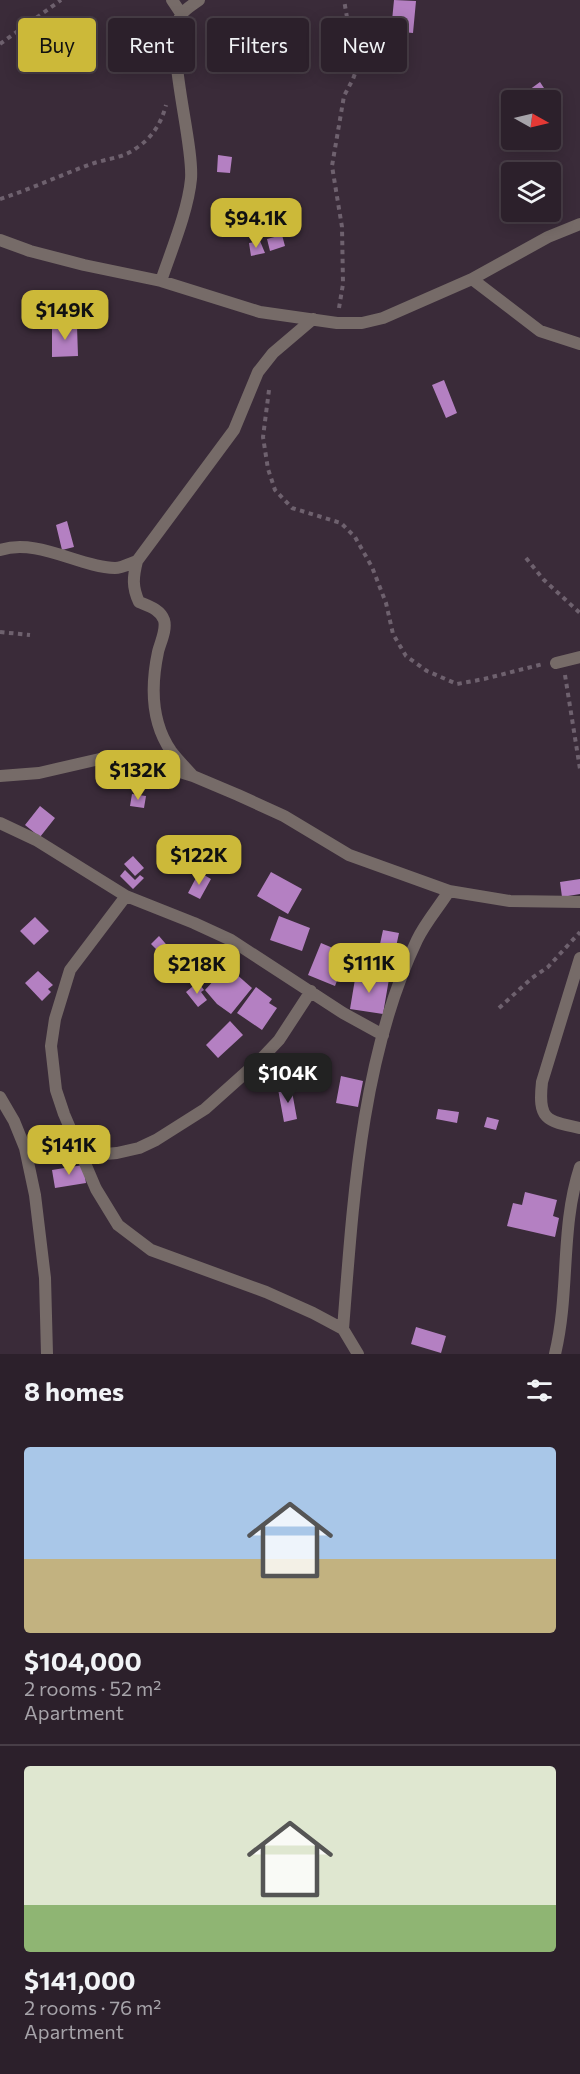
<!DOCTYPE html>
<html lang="en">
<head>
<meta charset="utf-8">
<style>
  :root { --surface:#2c202b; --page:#382d37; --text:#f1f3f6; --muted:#a6a3a9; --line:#483e47; --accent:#ccb939 }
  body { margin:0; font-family:Commissioner,sans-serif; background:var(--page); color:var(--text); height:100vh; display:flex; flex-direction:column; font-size:22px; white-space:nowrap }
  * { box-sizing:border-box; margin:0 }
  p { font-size:20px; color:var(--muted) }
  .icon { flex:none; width:33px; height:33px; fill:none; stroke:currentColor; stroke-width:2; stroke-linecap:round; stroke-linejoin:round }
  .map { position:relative; height:1354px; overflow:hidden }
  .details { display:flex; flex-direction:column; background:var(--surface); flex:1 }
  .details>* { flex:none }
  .guide { position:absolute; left:18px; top:18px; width:544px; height:54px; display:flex; gap:12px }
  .needle { width:39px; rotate:98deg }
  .buttons { position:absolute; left:501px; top:90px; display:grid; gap:12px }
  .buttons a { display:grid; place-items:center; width:60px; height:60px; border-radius:6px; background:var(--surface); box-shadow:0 3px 15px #0003,0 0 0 2px var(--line); font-size:30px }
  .price { position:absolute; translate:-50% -51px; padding:0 14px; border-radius:12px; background:var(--accent); color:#111; font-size:20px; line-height:39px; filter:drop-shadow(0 2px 3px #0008) }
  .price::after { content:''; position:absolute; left:50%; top:36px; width:18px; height:14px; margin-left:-9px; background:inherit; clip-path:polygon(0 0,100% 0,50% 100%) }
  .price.active { background:#222; color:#fff }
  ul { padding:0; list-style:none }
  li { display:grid; align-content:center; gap:12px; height:318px; padding:0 24px }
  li+li { border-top:2px solid var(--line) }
  li span { display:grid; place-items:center; height:186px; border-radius:6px; color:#555 }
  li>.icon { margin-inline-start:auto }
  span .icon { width:108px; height:108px; fill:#fffc; stroke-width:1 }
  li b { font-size:26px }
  h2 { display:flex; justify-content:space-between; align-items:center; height:72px; padding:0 24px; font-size:26px }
  .chip { padding:0 21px; border-radius:6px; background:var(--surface); box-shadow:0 3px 15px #0003,0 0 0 2px var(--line); font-size:21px; line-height:54px }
  .chip.active { background:var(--accent); color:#111 }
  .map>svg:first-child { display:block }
  .building { fill:#b480c2 }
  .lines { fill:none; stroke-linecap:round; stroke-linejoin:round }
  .path { stroke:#6e616e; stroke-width:4; stroke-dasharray:4.5 4.5; stroke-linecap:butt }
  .minor { stroke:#766b68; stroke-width:12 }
</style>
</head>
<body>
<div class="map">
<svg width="580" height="1354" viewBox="0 0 580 1354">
  <rect width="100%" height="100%" fill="#3a2b39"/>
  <path class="building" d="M 394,0 L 416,1 L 413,33 L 391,31 Z
    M 540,82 L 550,97 L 545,100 L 536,100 L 529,90 Z
    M 218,155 L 232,157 L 230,173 L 217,172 Z
    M 253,210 L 262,226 L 243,236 L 234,219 Z
    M 282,235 L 285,246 L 270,251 L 267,239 Z
    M 260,241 L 265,253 L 251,256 L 249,243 Z
    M 52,326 L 77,326 L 78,356 L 52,357 Z
    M 444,380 L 457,413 L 446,418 L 432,385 Z
    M 67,521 L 74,547 L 62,550 L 56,525 Z
    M 132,794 L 146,796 L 144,808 L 130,806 Z
    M 40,806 L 55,818 L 40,837 L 25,825 Z
    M 133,856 L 144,868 L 135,876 L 124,864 Z
    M 125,870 L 135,880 L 140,875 L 144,878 L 133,889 L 120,876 Z
    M 199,872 L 211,879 L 200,899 L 188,893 Z
    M 271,872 L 302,889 L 288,914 L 257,896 Z
    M 580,879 L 580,894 L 562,897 L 560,882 Z
    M 279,916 L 310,928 L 302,951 L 270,940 Z
    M 35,917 L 49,931 L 34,945 L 20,931 Z
    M 383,930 L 399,933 L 393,961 L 377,958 Z
    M 159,936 L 171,950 L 164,957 L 151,944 Z
    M 321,943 L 347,954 L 335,986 L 308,975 Z
    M 227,966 L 252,988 L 231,1014 L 217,1004 L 205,990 Z
    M 38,971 L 53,985 L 48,989 L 51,992 L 42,1001 L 25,983 Z
    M 356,973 L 389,979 L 383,1014 L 350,1009 Z
    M 198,982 L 204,990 L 201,992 L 207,1000 L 198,1007 L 186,992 Z
    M 256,987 L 272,999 L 269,1003 L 277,1008 L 262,1030 L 237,1013 Z
    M 230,1021 L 243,1035 L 218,1058 L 206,1045 Z
    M 341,1076 L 363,1081 L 358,1107 L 336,1103 Z
    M 291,1086 L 297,1119 L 284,1122 L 278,1089 Z
    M 438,1109 L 459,1112 L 457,1123 L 436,1119 Z
    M 487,1117 L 499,1120 L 496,1130 L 484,1127 Z
    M 83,1165 L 86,1183 L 55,1188 L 52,1170 Z
    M 525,1192 L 557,1200 L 553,1216 L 559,1218 L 555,1237 L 507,1226 L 513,1203 L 522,1205 Z
    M 416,1327 L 446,1336 L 441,1353 L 411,1344 Z"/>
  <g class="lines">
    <path class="path" d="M 0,44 L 61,0
      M 0,199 C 31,189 61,175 91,164 C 105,159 123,158 135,149 C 152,138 161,124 166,105
      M 339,308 L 343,284 L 342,227 L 332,166 L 344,96 L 353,79 L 357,68 L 354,38 L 348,23 L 344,0
      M 269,390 L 263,437 L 268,469 L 275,490 L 292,508 L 341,523 L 355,537 L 372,567 L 386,603 L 393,634 L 406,656 L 427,671 L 457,684 L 484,679 L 543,664
      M 526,558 L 544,580 L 580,613
      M 0,632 L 30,635
      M 565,675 L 580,769
      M 499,1008 L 532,978 L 548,967 L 580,932"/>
    <path class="minor" d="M 172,0 L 182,15
      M 0,240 L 30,251 L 84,265 L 161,281 L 260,312 L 337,323 L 362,323 L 383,318 L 472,279 L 548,237 L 580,224
      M 472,279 L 540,331 L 580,344
      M 161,281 C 171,251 188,211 191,179 C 194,141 163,42 181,15 C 185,9 194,4 199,0
      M 0,550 C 38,538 79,567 115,568 C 122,568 131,563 137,561
      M 556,663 L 580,657
      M 192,775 C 185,767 177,759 171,751 C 151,722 151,685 158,652 C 160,643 167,630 164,620 C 160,609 148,606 139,602 C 132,587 133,577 137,561 L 234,430 L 258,372 L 273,353 L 313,319
      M 0,776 L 39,773 L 104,758 L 126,758 L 154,764 L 193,776 L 238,795 L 284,816 L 349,855 L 449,891 L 510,901 L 580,902
      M 0,823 L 36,840 L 126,896 L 194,923 L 231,940 L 343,1013 L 383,1035
      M 126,896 L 70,970 L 55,1019 L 51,1046 L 56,1090 L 64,1114 L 96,1189 L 118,1225 L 151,1250 L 266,1292 L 313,1313 L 343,1329 L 358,1354
      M 580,958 L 542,1082 C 538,1119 545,1121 580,1128
      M 0,1097 L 14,1121 L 25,1148 L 35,1195 L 45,1278 L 47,1354
      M 82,1156 L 117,1153 L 139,1148 L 156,1140 L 205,1109 L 262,1058 L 279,1040 L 311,991
      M 343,1329 C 353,1202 361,1057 417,940 C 425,923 439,907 449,891
      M 555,1354 C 570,1292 560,1228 580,1167"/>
  </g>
</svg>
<div class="buttons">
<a><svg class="needle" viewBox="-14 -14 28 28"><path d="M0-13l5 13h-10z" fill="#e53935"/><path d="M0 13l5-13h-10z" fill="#a6a3a9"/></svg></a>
<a><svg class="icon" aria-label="layers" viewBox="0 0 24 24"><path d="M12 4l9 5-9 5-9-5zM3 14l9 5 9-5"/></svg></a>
</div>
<b class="price" style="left:256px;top:249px">$94.1K</b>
<b class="price" style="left:65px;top:341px">$149K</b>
<b class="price" style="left:138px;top:801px">$132K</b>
<b class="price" style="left:199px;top:886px">$122K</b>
<b class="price" style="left:369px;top:994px">$111K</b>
<b class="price" style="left:197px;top:995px">$218K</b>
<b class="price active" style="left:288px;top:1104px">$104K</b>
<b class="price" style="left:69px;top:1176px">$141K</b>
<div class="guide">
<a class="chip active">Buy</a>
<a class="chip">Rent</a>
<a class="chip">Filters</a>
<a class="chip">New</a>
</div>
</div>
<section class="details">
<h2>8 homes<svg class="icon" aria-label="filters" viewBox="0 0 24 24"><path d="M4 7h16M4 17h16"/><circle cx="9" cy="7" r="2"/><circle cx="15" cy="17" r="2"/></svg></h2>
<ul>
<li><span style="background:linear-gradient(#a9c7e8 60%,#c2b280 0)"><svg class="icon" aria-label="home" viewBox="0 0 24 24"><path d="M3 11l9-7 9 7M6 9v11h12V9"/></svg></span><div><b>$104,000</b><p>2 rooms · 52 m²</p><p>Apartment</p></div></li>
<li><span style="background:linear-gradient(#dfe7d0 75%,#8fb573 0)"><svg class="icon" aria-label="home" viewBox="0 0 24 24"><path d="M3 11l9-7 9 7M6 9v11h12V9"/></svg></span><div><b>$141,000</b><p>2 rooms · 76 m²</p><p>Apartment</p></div></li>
</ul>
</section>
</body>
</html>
